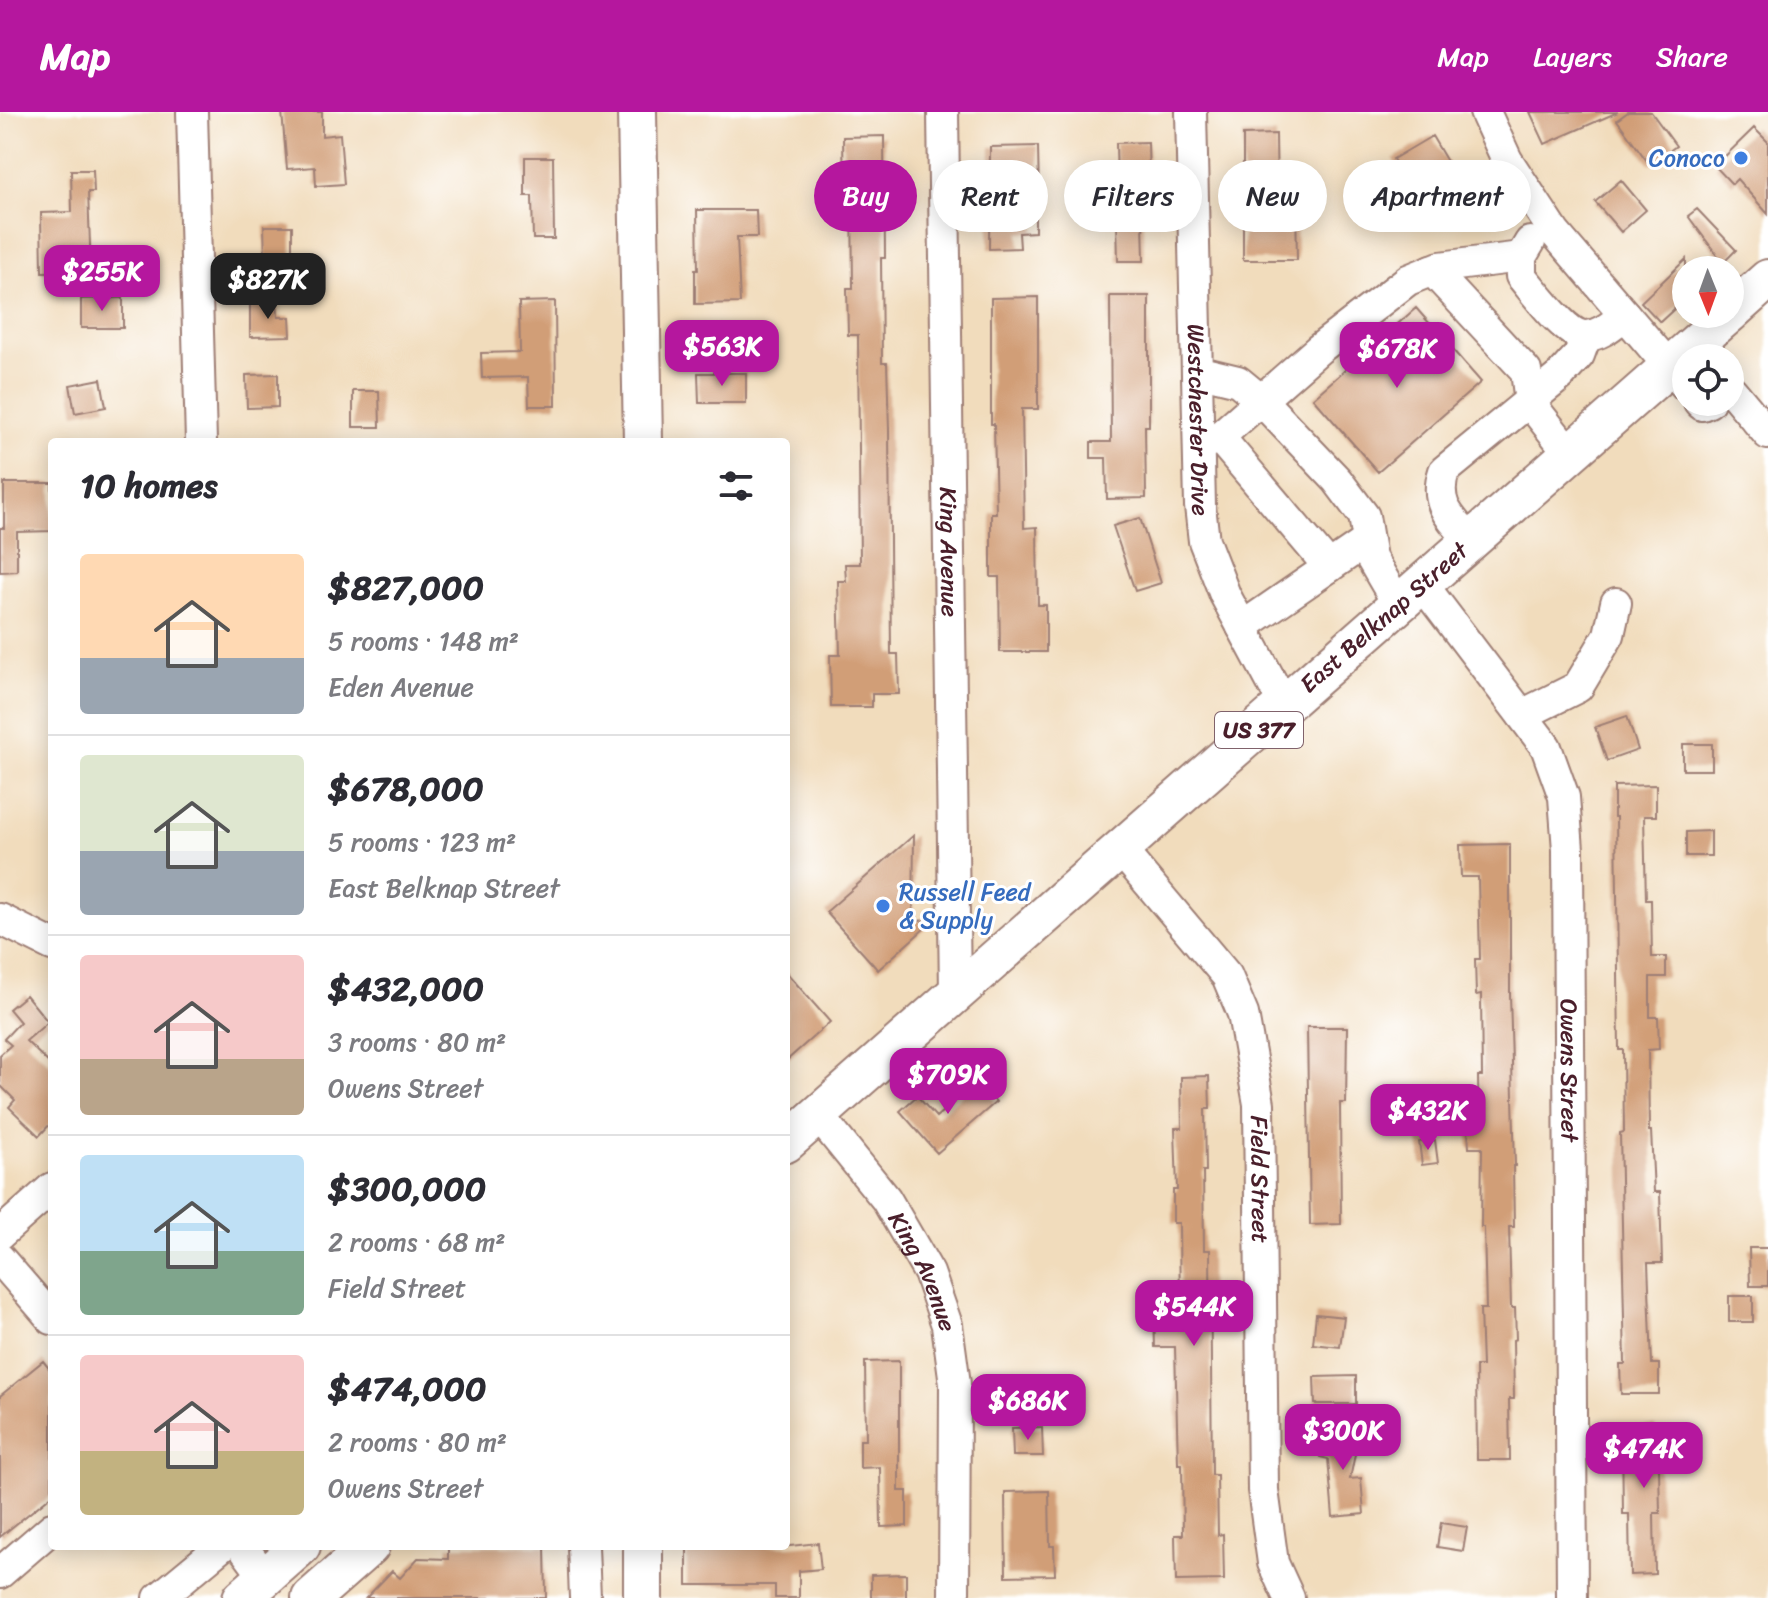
<!DOCTYPE html>
<html lang="en">
<head>
<meta charset="utf-8">
<style>
  :root { --surface:#fff; --page:#f7f7f7; --text:#2b2b33; --muted:#7c7c81; --line:#e1e1e2; --accent:#b5179e }
  body { margin:0; font-family:Sriracha,sans-serif; background:var(--page); color:var(--text); height:100vh; display:flex; flex-direction:column; font-size:30px; white-space:nowrap }
  * { box-sizing:border-box; margin:0 }
  p { font-size:26px; color:var(--muted) }
  .icon { flex:none; width:44px; height:44px; fill:none; stroke:currentColor; stroke-width:2; stroke-linecap:round; stroke-linejoin:round }
  .map { position:relative; flex:1; overflow:hidden }
  .drawer { position:absolute; left:48px; top:326px; width:742px; height:1112px; display:flex; flex-direction:column; background:var(--surface); border-radius:8px; box-shadow:0 4px 20px #0003 }
  .drawer>* { flex:none }
  .top-card { position:absolute; left:814px; top:48px; width:760px; height:72px; display:flex; gap:16px }
  .needle { width:52px; rotate:179deg }
  .fabs { position:absolute; left:1672px; top:144px; display:grid; gap:16px }
  .fabs a { display:grid; place-items:center; width:72px; height:72px; border-radius:50%; background:var(--surface); box-shadow:0 4px 20px #0003; font-size:40px }
  .price { position:absolute; translate:-50% -68px; padding:0 18px; border-radius:16px; background:var(--accent); color:#fff; font-size:26px; line-height:52px; filter:drop-shadow(0 2px 4px #0008) }
  .price::after { content:''; position:absolute; left:50%; top:48px; width:24px; height:18px; margin-left:-12px; background:inherit; clip-path:polygon(0 0,100% 0,50% 100%) }
  .price.active { background:#222; color:#fff }
  ul { padding:0; list-style:none }
  li { display:flex; align-items:center; gap:24px; height:200px; padding:0 32px }
  li+li { border-top:2px solid var(--line) }
  li span { display:grid; place-items:center; flex:none; width:224px; height:160px; border-radius:8px; color:#555 }
  li>.icon { margin-inline-start:auto }
  span .icon { width:96px; height:96px; fill:#fffc; stroke-width:1 }
  li b { font-size:34px }
  h2 { display:flex; justify-content:space-between; align-items:center; height:96px; padding:0 32px; font-size:34px }
  .chip { padding:0 28px; border-radius:36px; background:var(--surface); box-shadow:0 4px 20px #0003; font-size:28px; line-height:72px }
  .chip.active { background:var(--accent); color:#fff }
  header { display:flex; align-items:center; gap:48px; box-sizing:border-box; height:112px; padding:0 40px; background:var(--accent); color:#fff }
  header strong { font-size:38px }
  nav { display:flex; gap:44px; margin-inline-start:auto; font-size:28px }
  .map>svg:first-child { display:block }
  .building { fill:#d19e77 }
  .lines { fill:none; stroke-linecap:round; stroke-linejoin:round }
  .minor-casing { stroke:#9e7e74; stroke-width:34 }
  .major-casing { stroke:#9e7e74; stroke-width:42 }
  .minor { stroke:#fff; stroke-width:30 }
  .major { stroke:#fff; stroke-width:38 }
  .shop-dot { fill:#3f7fe0; stroke:#fff; stroke-width:3 }
  .labels { text-anchor:middle; dominant-baseline:central; stroke-width:6; stroke-linejoin:round; paint-order:stroke }
  .shield { fill:#fff; stroke:#80626b; stroke-width:2 }
  .shield-label { font-size:22px; font-weight:bold; fill:#4a1f2b }
  .shop-label { font-size:24px; fill:#366cbe; stroke:#fff; text-anchor:end }
  .street-label { font-size:24px; fill:#4a1f2b; stroke:#fff }
</style>
</head>
<body>
<header>
<strong>Map</strong>
<nav><a>Map</a><a>Layers</a><a>Share</a></nav>
</header>
<div class="map">
<svg width="1768" height="1486" viewBox="0 0 1768 1486">
  <rect width="100%" height="100%" fill="#fff"/>
  <filter id="ink" filterUnits="userSpaceOnUse"><feTurbulence type="fractalNoise" baseFrequency=".0125" numOctaves="2"/><feDisplacementMap in="SourceGraphic" scale="16" xChannelSelector="R" yChannelSelector="G"/><feConvolveMatrix kernelMatrix="1 2 1 2 8 2 1 2 1" color-interpolation-filters="sRGB"/></filter>
  <filter id="wash" filterUnits="userSpaceOnUse"><feTurbulence type="fractalNoise" baseFrequency=".006" numOctaves="4" result="noise"/><feDisplacementMap in="SourceGraphic" scale="32" xChannelSelector="R" yChannelSelector="G"/><feGaussianBlur stdDeviation="1.8" result="paint"/><feColorMatrix in="noise" values="0 0 0 0 0 0 0 0 0 0 0 0 0 0 0 0 0 1.4 0 .05"/><feComposite in="paint" operator="in"/></filter>
  <g filter="url(#wash)">
    <rect width="100%" height="100%" fill="#f1dcbc"/>
    <g id="blocks">
      <path class="building" d="M 282,0 L 322,0 L 322,24 L 340,22 L 344,72 L 316,74 L 315,55 L 287,57 Z
        M 1530,0 L 1618,0 L 1545,32 Z
        M 1628,0 L 1651,0 L 1676,34 L 1650,53 L 1617,8 Z
        M 1754,16 L 1768,30 L 1768,102 L 1737,67 L 1732,72 L 1715,54 Z
        M 1276,22 L 1277,92 L 1296,91 L 1297,148 L 1243,148 L 1243,23 Z
        M 884,24 L 885,146 L 881,146 L 882,251 L 887,251 L 889,318 L 891,542 L 898,542 L 899,582 L 872,582 L 872,595 L 831,595 L 830,543 L 840,543 L 838,469 L 846,469 L 845,452 L 860,452 L 858,223 L 848,223 L 847,176 L 853,176 L 852,81 L 844,81 L 843,25 Z
        M 1432,24 L 1463,77 L 1439,91 L 1433,81 L 1418,89 L 1393,47 Z
        M 1148,30 L 1149,71 L 1117,71 L 1116,31 Z
        M 1038,34 L 1039,82 L 1035,83 L 1035,120 L 1019,121 L 1020,136 L 989,137 L 990,35 Z
        M 525,45 L 553,45 L 554,127 L 533,127 L 532,84 L 525,84 Z
        M 71,58 L 93,58 L 94,80 L 88,80 L 91,159 L 42,160 L 41,101 L 72,100 Z
        M 1621,68 L 1646,98 L 1621,120 L 1595,90 Z
        M 1697,97 L 1736,138 L 1723,151 L 1688,104 Z
        M 697,98 L 756,98 L 757,125 L 737,125 L 740,191 L 695,192 L 695,158 L 698,158 Z
        M 1117,107 L 1143,107 L 1144,149 L 1118,149 Z
        M 264,114 L 292,114 L 292,145 L 265,145 Z
        M 1686,147 L 1686,186 L 1660,210 L 1641,190 Z
        M 1110,184 L 1149,184 L 1149,314 L 1145,314 L 1146,386 L 1107,387 L 1106,346 L 1091,346 L 1091,330 L 1111,330 Z
        M 1038,185 L 1038,297 L 1022,297 L 1024,416 L 1037,415 L 1038,493 L 1046,493 L 1046,540 L 1000,540 L 999,465 L 991,465 L 991,401 L 996,401 L 994,312 L 991,312 L 991,186 Z
        M 123,186 L 123,216 L 81,216 L 81,187 Z
        M 277,189 L 278,205 L 290,205 L 291,224 L 250,225 L 250,190 Z
        M 555,189 L 556,294 L 529,294 L 528,265 L 482,266 L 481,241 L 520,240 L 519,190 Z
        M 1416,196 L 1481,270 L 1378,360 L 1313,286 Z
        M 698,261 L 746,261 L 746,291 L 699,291 Z
        M 278,262 L 278,295 L 247,296 L 246,263 Z
        M 101,267 L 106,295 L 75,301 L 70,273 Z
        M 353,279 L 379,279 L 380,315 L 353,315 Z
        M 4,371 L 52,371 L 52,419 L 17,420 L 17,459 L 0,460 L 0,416 L 4,416 Z
        M 1140,406 L 1161,471 L 1135,479 L 1113,414 Z
        M 1627,604 L 1638,638 L 1607,649 L 1595,615 Z
        M 1683,632 L 1712,632 L 1712,658 L 1683,658 Z
        M 1656,673 L 1656,704 L 1644,704 L 1646,788 L 1651,788 L 1652,845 L 1666,845 L 1666,865 L 1650,865 L 1650,905 L 1658,905 L 1659,937 L 1648,938 L 1649,1019 L 1651,1019 L 1654,1080 L 1660,1080 L 1662,1151 L 1648,1151 L 1652,1252 L 1659,1252 L 1659,1282 L 1621,1282 L 1620,1252 L 1625,1252 L 1620,1021 L 1624,1020 L 1623,938 L 1619,938 L 1616,705 L 1614,705 L 1614,674 Z
        M 1711,719 L 1711,744 L 1686,744 L 1686,720 Z
        M 914,723 L 913,809 L 934,808 L 878,858 L 826,800 Z
        M 1510,732 L 1510,882 L 1515,1054 L 1513,1054 L 1514,1115 L 1509,1115 L 1511,1196 L 1515,1196 L 1516,1227 L 1513,1228 L 1514,1287 L 1509,1287 L 1510,1348 L 1477,1348 L 1476,1254 L 1482,1254 L 1480,1197 L 1486,1197 L 1484,1115 L 1481,1115 L 1482,1036 L 1469,1036 L 1468,1017 L 1479,1017 L 1478,964 L 1482,964 L 1481,882 L 1476,883 L 1475,847 L 1480,847 L 1478,765 L 1461,765 L 1460,733 Z
        M 786,860 L 830,910 L 786,949 Z
        M 26,883 L 48,910 L 26,929 L 52,954 L 52,1010 L 39,1024 L 9,995 L 15,988 L 0,973 L 0,943 L 11,933 L 4,927 L 20,910 L 9,897 Z
        M 1307,915 L 1347,915 L 1346,991 L 1340,991 L 1341,1112 L 1310,1113 Z
        M 1209,964 L 1210,997 L 1205,997 L 1206,1059 L 1203,1059 L 1204,1138 L 1210,1138 L 1212,1363 L 1217,1363 L 1218,1423 L 1223,1422 L 1224,1468 L 1176,1469 L 1175,1423 L 1183,1423 L 1182,1352 L 1178,1352 L 1175,1235 L 1155,1235 L 1154,1200 L 1180,1200 L 1179,1111 L 1173,1111 L 1173,1078 L 1177,1078 L 1175,1016 L 1182,1016 L 1181,965 Z
        M 978,969 L 996,990 L 937,1041 L 900,999 L 917,984 L 936,1005 Z
        M 1435,1028 L 1438,1051 L 1422,1053 L 1419,1030 Z
        M 1749,1136 L 1768,1136 L 1768,1174 L 1750,1174 Z
        M 1729,1184 L 1753,1184 L 1753,1210 L 1729,1210 Z
        M 1316,1202 L 1344,1205 L 1340,1235 L 1313,1232 Z
        M 43,1249 L 52,1260 L 52,1383 L 0,1425 L 0,1284 Z
        M 899,1249 L 899,1379 L 907,1379 L 907,1414 L 881,1415 L 880,1355 L 860,1356 L 860,1328 L 866,1328 L 865,1250 Z
        M 1356,1264 L 1356,1292 L 1315,1292 L 1314,1265 Z
        M 1655,1314 L 1655,1327 L 1680,1326 L 1681,1355 L 1659,1356 L 1660,1401 L 1654,1401 L 1655,1462 L 1630,1463 L 1629,1402 L 1623,1402 L 1622,1315 Z
        M 1042,1315 L 1043,1344 L 1013,1344 L 1012,1316 Z
        M 1326,1315 L 1359,1322 L 1350,1367 L 1361,1366 L 1364,1402 L 1333,1405 L 1328,1347 L 1320,1345 Z
        M 1049,1379 L 1050,1434 L 1054,1434 L 1055,1463 L 1006,1464 L 1005,1380 Z
        M 1441,1411 L 1467,1415 L 1463,1439 L 1437,1435 Z
        M 818,1431 L 821,1457 L 799,1459 L 799,1486 L 775,1486 L 775,1473 L 687,1473 L 687,1434 L 790,1434 Z
        M 448,1434 L 545,1434 L 546,1486 L 366,1486 L 392,1459 L 400,1466 L 418,1446 L 448,1447 Z
        M 906,1462 L 906,1486 L 871,1486 L 871,1463 Z"/>
    </g>
  </g>
  <g filter="url(#ink)">
    <use href="#blocks" fill-opacity="0" stroke="#9e7e74" stroke-width="2"/>
    <g class="lines">
      <defs>
        <g id="minor">
          <path d="M 192,0 L 201,330"/>
          <path id="s1" d="M 943,0 L 955,880"/>
          <path id="s2" d="M 1191,0 L 1200,394 L 1204,429 L 1225,483 L 1285,595"/>
          <path d="M 1485,0 L 1507,48 L 1555,121 L 1686,274"/>
          <path d="M 1530,130 L 1521,145 L 1521,164 C 1534,179 1567,225 1586,224 C 1602,223 1614,211 1625,203"/>
          <path d="M 1432,158 L 1526,259 L 1530,291 L 1571,343"/>
          <path d="M 1197,263 L 1209,262 L 1238,269 L 1261,288 L 1337,368 L 1364,404 L 1371,446 L 1399,494"/>
          <path d="M 1730,280 L 1732,279 L 1768,322"/>
          <path d="M 1699,290 L 1702,293 L 1709,290"/>
          <path d="M 1219,325 L 1329,455"/>
          <path d="M 1199,334 L 1219,325 L 1319,237 L 1408,168 L 1440,155 L 1521,145"/>
          <path d="M 1472,430 C 1451,406 1433,393 1444,359 L 1560,264 L 1579,243 L 1586,224"/>
          <path id="s3" d="M 1423,473 L 1546,635 L 1564,685 L 1568,738 L 1572,1486"/>
          <path d="M 1242,515 L 1367,429"/>
          <path d="M 1522,603 L 1578,575 L 1609,523 L 1616,491"/>
          <path id="s4" d="M 1120,737 L 1227,864 L 1243,902 L 1259,992 L 1263,1378 L 1273,1451 L 1289,1486"/>
          <path d="M 0,807 L 52,833"/>
          <path id="s5" d="M 818,1003 L 886,1087 L 929,1161 L 947,1213 L 955,1272 L 954,1486"/>
          <path d="M 0,1122 L 52,1076"/>
          <path d="M 0,1147 L 52,1207"/>
          <path d="M 242,1434 L 265,1465"/>
          <path d="M 583,1434 L 585,1486"/>
          <path d="M 0,1461 L 52,1416"/>
          <path d="M 159,1486 L 222,1434"/>
        </g>
        <g id="major">
          <path d="M 637,0 L 643,330"/>
          <path d="M 1730,201 L 1768,167"/>
          <path id="s6" d="M 786,1031 L 1729,202"/>
          <path d="M 242,1486 L 301,1434"/>
          <path d="M 311,1486 L 370,1434"/>
          <path d="M 643,1486 L 643,1434"/>
        </g>
      </defs>
      <use href="#minor" class="minor-casing"/>
      <use href="#major" class="major-casing"/>
      <use href="#minor" class="minor"/>
      <use href="#major" class="major"/>
    </g>
  </g>
  <g class="shop-dot">
    <circle cx="1741" cy="46" r="8"/>
    <circle cx="883" cy="794" r="8"/>
  </g>
  <g class="labels">
    <rect class="shield" x="1215" y="600" width="88" height="36" rx="6"/>
    <g class="shield-label">
      <text x="1259" y="618">US 377</text>
    </g>
    <g class="shop-label">
      <text x="1725" y="46">Conoco</text>
      <text x="899" y="780" text-anchor="start">Russell Feed<tspan x="899" dy="28">&amp; Supply</tspan></text>
    </g>
    <g class="street-label">
      <text stroke="none"><textPath href="#s2" startOffset="308">Westchester Drive</textPath></text>
      <text stroke="none"><textPath href="#s1" startOffset="440">King Avenue</textPath></text>
      <text stroke="none"><textPath href="#s6" startOffset="796">East Belknap Street</textPath></text>
      <text stroke="none"><textPath href="#s3" startOffset="530">Owens Street</textPath></text>
      <text stroke="none"><textPath href="#s4" startOffset="374">Field Street</textPath></text>
      <text stroke="none"><textPath href="#s5" startOffset="190">King Avenue</textPath></text>
    </g>
  </g>
</svg>
<div class="fabs">
<a><svg class="needle" viewBox="-14 -14 28 28"><path d="M0-13l5 13h-10z" fill="#e53935"/><path d="M0 13l5-13h-10z" fill="#7c7c81"/></svg></a>
<a><svg class="icon" aria-label="locate" viewBox="0 0 24 24"><circle cx="12" cy="12" r="6"/><path d="M12 2v4M12 18v4M2 12h4M18 12h4"/></svg></a>
</div>
<b class="price" style="left:102px;top:201px">$255K</b>
<b class="price active" style="left:268px;top:209px">$827K</b>
<b class="price" style="left:722px;top:276px">$563K</b>
<b class="price" style="left:1397px;top:278px">$678K</b>
<b class="price" style="left:948px;top:1004px">$709K</b>
<b class="price" style="left:1428px;top:1040px">$432K</b>
<b class="price" style="left:1194px;top:1236px">$544K</b>
<b class="price" style="left:1028px;top:1330px">$686K</b>
<b class="price" style="left:1343px;top:1360px">$300K</b>
<b class="price" style="left:1644px;top:1378px">$474K</b>
<div class="top-card">
<a class="chip active">Buy</a>
<a class="chip">Rent</a>
<a class="chip">Filters</a>
<a class="chip">New</a>
<a class="chip">Apartment</a>
</div>
<section class="drawer">
<h2>10 homes<svg class="icon" aria-label="filters" viewBox="0 0 24 24"><path d="M4 7h16M4 17h16"/><circle cx="9" cy="7" r="2"/><circle cx="15" cy="17" r="2"/></svg></h2>
<ul>
<li><span style="background:linear-gradient(#ffd9b3 65%,#9aa5b1 0)"><svg class="icon" aria-label="home" viewBox="0 0 24 24"><path d="M3 11l9-7 9 7M6 9v11h12V9"/></svg></span><div><b>$827,000</b><p>5 rooms · 148 m²</p><p>Eden Avenue</p></div></li>
<li><span style="background:linear-gradient(#dfe7d0 60%,#9aa5b1 0)"><svg class="icon" aria-label="home" viewBox="0 0 24 24"><path d="M3 11l9-7 9 7M6 9v11h12V9"/></svg></span><div><b>$678,000</b><p>5 rooms · 123 m²</p><p>East Belknap Street</p></div></li>
<li><span style="background:linear-gradient(#f6c9c9 65%,#b9a48a 0)"><svg class="icon" aria-label="home" viewBox="0 0 24 24"><path d="M3 11l9-7 9 7M6 9v11h12V9"/></svg></span><div><b>$432,000</b><p>3 rooms · 80 m²</p><p>Owens Street</p></div></li>
<li><span style="background:linear-gradient(#bfe0f5 60%,#7fa58c 0)"><svg class="icon" aria-label="home" viewBox="0 0 24 24"><path d="M3 11l9-7 9 7M6 9v11h12V9"/></svg></span><div><b>$300,000</b><p>2 rooms · 68 m²</p><p>Field Street</p></div></li>
<li><span style="background:linear-gradient(#f6c9c9 60%,#c2b280 0)"><svg class="icon" aria-label="home" viewBox="0 0 24 24"><path d="M3 11l9-7 9 7M6 9v11h12V9"/></svg></span><div><b>$474,000</b><p>2 rooms · 80 m²</p><p>Owens Street</p></div></li>
</ul>
</section>
</div>
</body>
</html>
